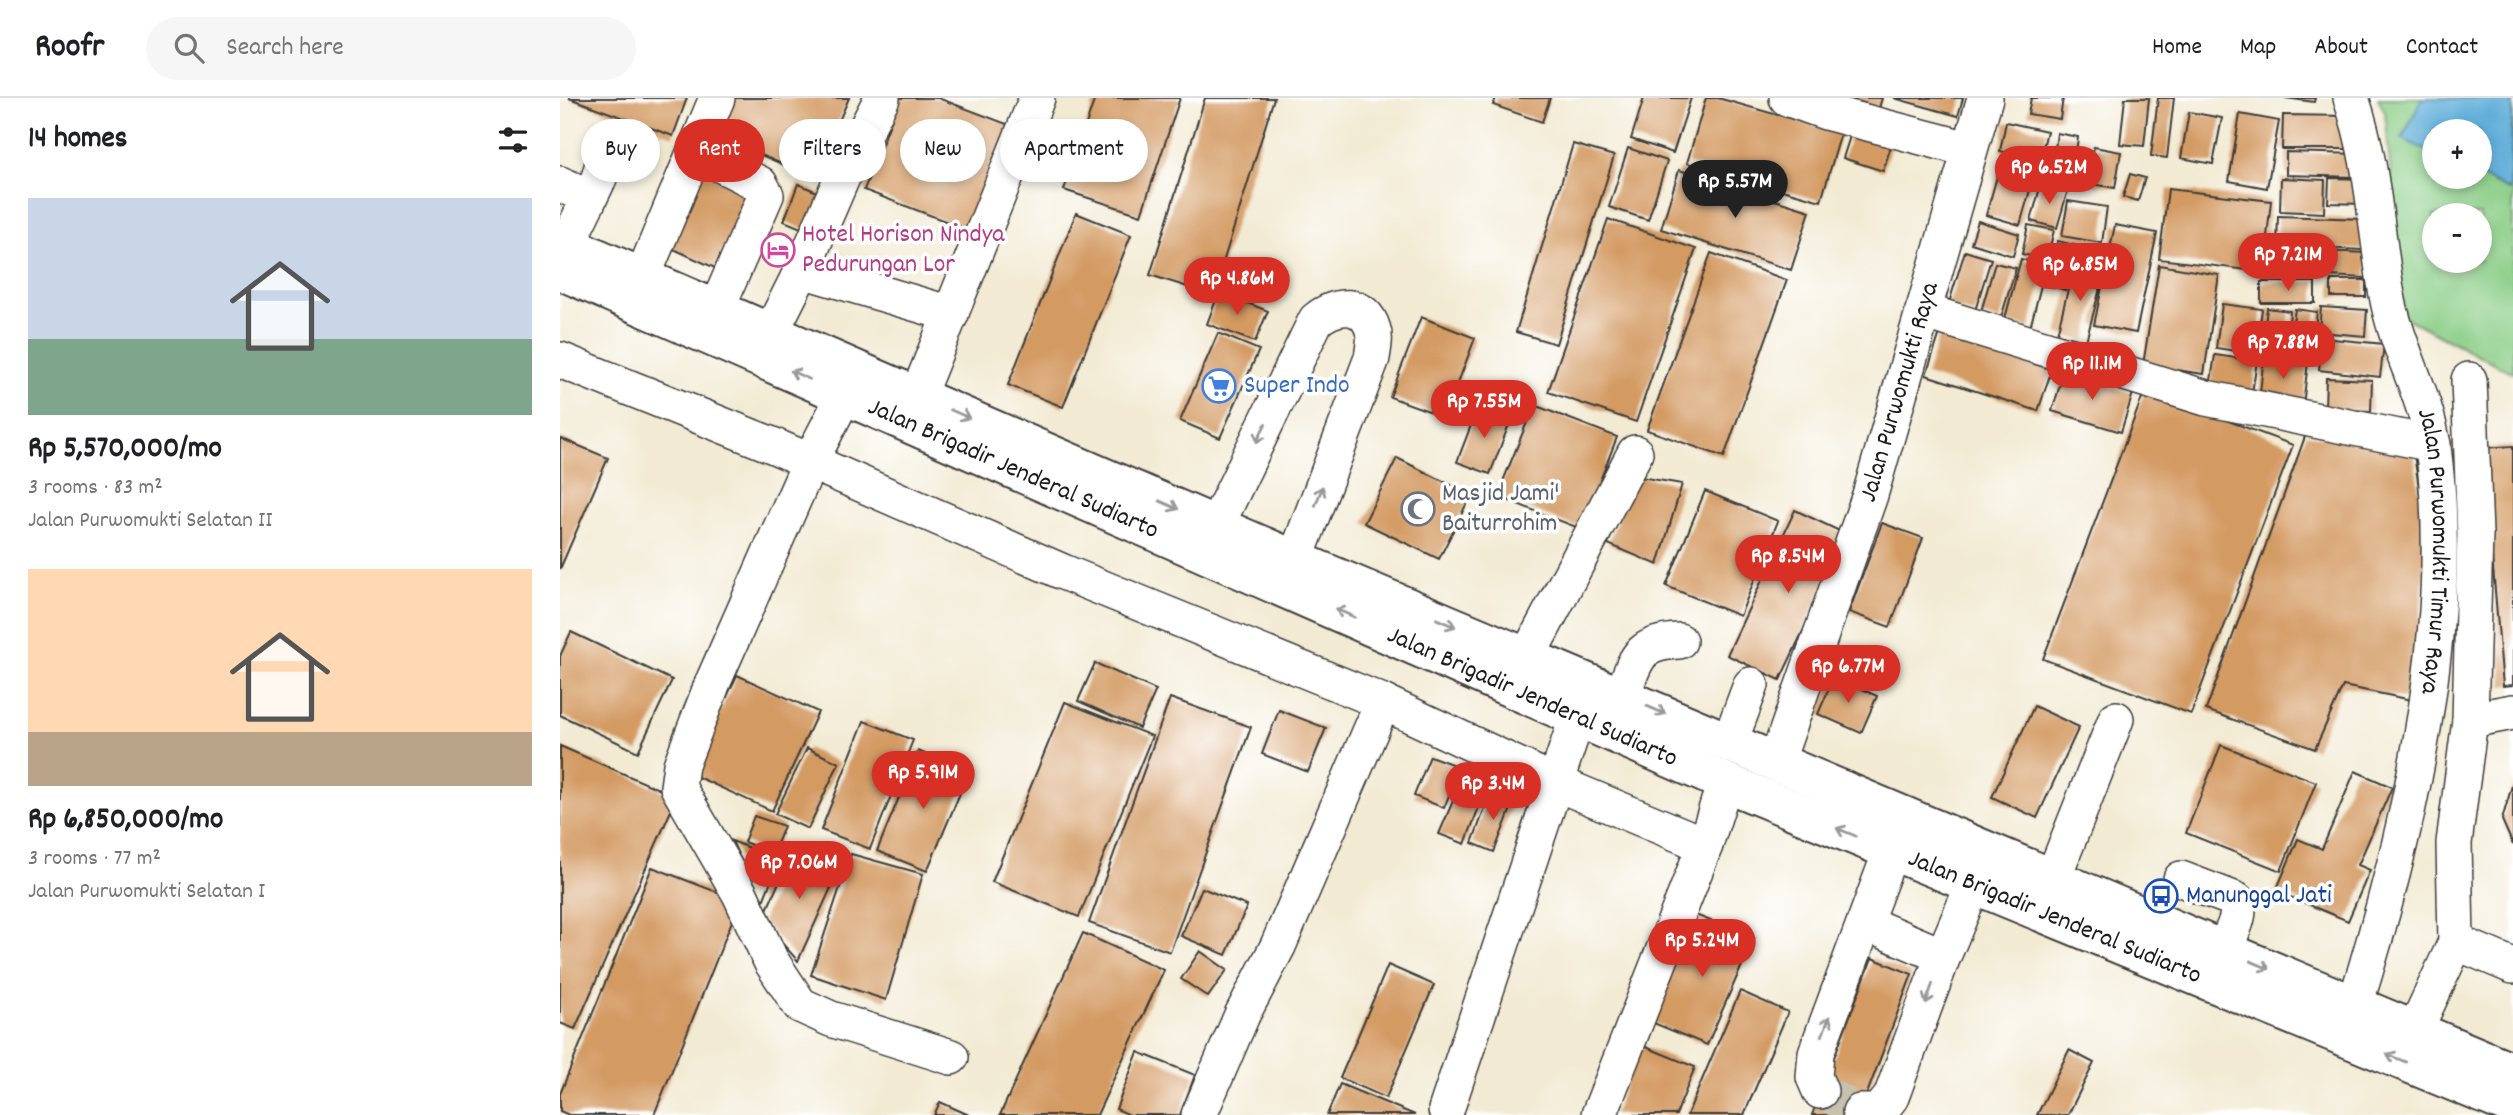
<!DOCTYPE html>
<html lang="en">
<head>
<meta charset="utf-8">
<style>
  :root { --surface:#fff; --page:#f6f6f6; --text:#202124; --muted:#757577; --line:#e0e0e0; --accent:#d93025 }
  body { margin:0; font-family:Dekko,sans-serif; background:var(--page); color:var(--text); height:100vh; display:flex; flex-direction:column; font-size:26px; white-space:nowrap }
  * { box-sizing:border-box; margin:0 }
  p { font-size:23px; color:var(--muted) }
  .icon { flex:none; width:38px; height:38px; fill:none; stroke:currentColor; stroke-width:2; stroke-linecap:round; stroke-linejoin:round }
  .map { position:relative; flex:1; overflow:hidden }
  .sheet { display:flex; flex-direction:column; background:var(--surface); width:560px }
  .sheet>* { flex:none }
  .banner { position:absolute; left:21px; top:21px; width:665px; height:63px; display:flex; gap:14px }
  .controls { position:absolute; left:1862px; top:21px; display:grid; gap:14px }
  .controls a { display:grid; place-items:center; width:70px; height:70px; border-radius:50%; background:var(--surface); box-shadow:0 4px 10px #0003; font-size:35px }
  .price { position:absolute; translate:-50% -60px; padding:0 16px; border-radius:24px; background:var(--accent); color:#fff; font-size:23px; line-height:46px; filter:drop-shadow(0 2px 4px #0008) }
  .price::after { content:''; position:absolute; left:50%; top:42px; width:21px; height:16px; margin-left:-10px; background:inherit; clip-path:polygon(0 0,100% 0,50% 100%) }
  .price.selected { background:#222; color:#fff }
  ul { padding:0; list-style:none }
  li { display:grid; align-content:center; gap:14px; height:371px; padding:0 28px }
  li span { display:grid; place-items:center; height:217px; border-radius:0px; color:#555 }
  li>.icon { margin-inline-start:auto }
  span .icon { width:126px; height:126px; fill:#fffc; stroke-width:1 }
  li b { font-size:30px }
  h2 { display:flex; justify-content:space-between; align-items:center; height:84px; padding:0 28px; font-size:30px }
  .tag { padding:0 24px; border-radius:32px; background:var(--surface); box-shadow:0 4px 10px #0003; font-size:24px; line-height:63px }
  .tag.selected { background:var(--accent); color:#fff }
  header { display:flex; align-items:center; gap:42px; box-sizing:border-box; height:98px; padding:0 35px; background:var(--surface); border-bottom:2px solid var(--line) }
  header strong { font-size:33px }
  nav { display:flex; gap:38px; margin-inline-start:auto; font-size:24px }
  .search { width:490px; height:63px; background:var(--page); display:flex; align-items:center; gap:18px; box-sizing:border-box; padding:0 24px; border-radius:38px; color:var(--muted); font-size:26px }
  main { display:flex; flex:1; min-height:0 }
  .map>svg:first-child { display:block }
  .pitch { fill:#8acd86; stroke:#537451; stroke-width:2; fill-rule:evenodd }
  .water { fill:#60aed9; stroke:#3e657a; stroke-width:2 }
  .building { fill:#d39a62 }
  .lines { fill:none; stroke-linecap:round; stroke-linejoin:round }
  .minor-tunnel { stroke:#c7c1ae; stroke-width:35; stroke-dasharray:35 18; stroke-linecap:butt }
  .minor-casing { stroke:#3c3b37; stroke-width:38 }
  .major-casing { stroke:#3c3b37; stroke-width:42 }
  .minor { stroke:#fff; stroke-width:35 }
  .major { stroke:#fff; stroke-width:38 }
  .oneway { stroke:#999 }
  .labels { text-anchor:middle; dominant-baseline:central; stroke-width:7; stroke-linejoin:round; paint-order:stroke }
  .hotel-label { font-size:26px; fill:#b23c85; stroke:#fff; text-anchor:start }
  .shop-label { font-size:26px; fill:#366cbe; stroke:#fff; text-anchor:start }
  .street-label { font-size:26px; fill:#1c1c1c; stroke:#fff }
  .worship-label { font-size:26px; fill:#5b616d; stroke:#fff; text-anchor:start }
  .transit-label { font-size:26px; fill:#164399; stroke:#fff; text-anchor:start }
</style>
</head>
<body>
<header>
<strong>Roofr</strong>
<div class="search"><svg class="icon" aria-label="search" viewBox="0 0 24 24"><circle cx="10" cy="10" r="6"/><path d="M15 15l6 6"/></svg>Search here</div>
<nav><a>Home</a><a>Map</a><a>About</a><a>Contact</a></nav>
</header>
<main>
<section class="sheet">
<h2>14 homes<svg class="icon" aria-label="filters" viewBox="0 0 24 24"><path d="M4 7h16M4 17h16"/><circle cx="9" cy="7" r="2"/><circle cx="15" cy="17" r="2"/></svg></h2>
<ul>
<li><span style="background:linear-gradient(#c9d6e8 65%,#7fa58c 0)"><svg class="icon" aria-label="home" viewBox="0 0 24 24"><path d="M3 11l9-7 9 7M6 9v11h12V9"/></svg></span><div><b>Rp 5,570,000/mo</b><p>3 rooms · 83 m²</p><p>Jalan Purwomukti Selatan II</p></div></li>
<li><span style="background:linear-gradient(#ffd9b3 75%,#b9a48a 0)"><svg class="icon" aria-label="home" viewBox="0 0 24 24"><path d="M3 11l9-7 9 7M6 9v11h12V9"/></svg></span><div><b>Rp 6,850,000/mo</b><p>3 rooms · 77 m²</p><p>Jalan Purwomukti Selatan I</p></div></li>
</ul>
</section>
<div class="map">
<svg width="1953" height="1017" viewBox="0 0 1953 1017">
  <rect width="100%" height="100%" fill="#fff"/>
  <filter id="ink" filterUnits="userSpaceOnUse"><feTurbulence type="fractalNoise" baseFrequency=".0143" numOctaves="2"/><feDisplacementMap in="SourceGraphic" scale="14" xChannelSelector="R" yChannelSelector="G"/><feConvolveMatrix kernelMatrix="1 2 1 2 8 2 1 2 1" color-interpolation-filters="sRGB"/></filter>
  <filter id="wash" filterUnits="userSpaceOnUse"><feTurbulence type="fractalNoise" baseFrequency=".00686" numOctaves="4" result="noise"/><feDisplacementMap in="SourceGraphic" scale="28" xChannelSelector="R" yChannelSelector="G"/><feGaussianBlur stdDeviation="1.57" result="paint"/><feColorMatrix in="noise" values="0 0 0 0 0 0 0 0 0 0 0 0 0 0 0 0 0 1.4 0 .05"/><feComposite in="paint" operator="in"/></filter>
  <g filter="url(#wash)">
    <rect width="100%" height="100%" fill="#f2ead3"/>
    <path class="pitch" d="M 1818,0 L 1953,0 L 1953,275 L 1844,219 L 1825,14 ZM 1874,33 L 1920,33 L 1920,79 L 1874,79 ZM 1874,117 L 1920,117 L 1920,163 L 1874,163 Z"/>
    <path class="water" d="M 1862,0 L 1953,0 L 1950,93 L 1920,78 L 1920,33 L 1874,33 L 1874,56 L 1842,41 Z"/>
    <g id="blocks">
      <path class="building" d="M 9,0 L 127,0 L 113,38 Z
        M 169,0 L 289,0 L 254,80 L 153,36 Z
        M 340,0 L 378,0 L 452,28 L 411,133 L 304,92 Z
        M 535,0 L 620,0 L 581,117 L 504,92 Z
        M 645,0 L 714,0 L 653,197 L 590,177 Z
        M 936,0 L 990,0 L 982,24 L 933,7 Z
        M 1084,0 L 1131,0 L 1113,55 L 1071,41 Z
        M 1146,0 L 1158,0 L 1281,35 L 1261,103 L 1127,65 Z
        M 1288,0 L 1322,0 L 1319,10 Z
        M 1334,0 L 1403,0 L 1398,18 Z
        M 1471,0 L 1503,0 L 1500,21 L 1468,16 Z
        M 1565,0 L 1589,0 L 1584,48 L 1560,46 Z
        M 1598,0 L 1614,0 L 1607,60 L 1591,58 Z
        M 1725,0 L 1755,0 L 1754,4 Z
        M 1629,14 L 1662,20 L 1653,66 L 1621,60 Z
        M 1680,16 L 1719,23 L 1707,90 L 1669,83 Z
        M 1723,17 L 1786,18 L 1786,51 L 1722,51 Z
        M 1446,24 L 1487,33 L 1480,62 L 1440,53 Z
        M 1291,35 L 1331,48 L 1323,73 L 1283,60 Z
        M 1497,35 L 1518,39 L 1514,71 L 1493,68 Z
        M 1013,46 L 1054,58 L 996,246 L 956,234 Z
        M 1534,49 L 1561,54 L 1555,90 L 1527,85 Z
        M 1068,50 L 1107,63 L 1088,122 L 1049,109 Z
        M 1726,54 L 1798,56 L 1798,79 L 1726,77 Z
        M 144,66 L 192,88 L 155,170 L 107,148 Z
        M 1119,72 L 1250,113 L 1231,172 L 1101,131 Z
        M 1438,75 L 1472,85 L 1460,127 L 1426,117 Z
        M 1570,76 L 1585,80 L 1578,103 L 1563,99 Z
        M 1721,80 L 1765,82 L 1764,115 L 1720,113 Z
        M 1769,80 L 1805,81 L 1804,106 L 1768,105 Z
        M 238,86 L 267,98 L 253,135 L 224,123 Z
        M 1481,86 L 1508,92 L 1497,130 L 1471,123 Z
        M 1608,91 L 1711,103 L 1703,174 L 1599,161 Z
        M 1508,103 L 1547,109 L 1542,145 L 1502,138 Z
        M 516,115 L 571,137 L 503,309 L 448,287 Z
        M 1718,118 L 1803,121 L 1802,152 L 1717,148 Z
        M 1048,121 L 1136,151 L 1076,324 L 988,294 Z
        M 1418,123 L 1459,136 L 1453,158 L 1411,145 Z
        M 1468,127 L 1494,132 L 1487,162 L 1462,156 Z
        M 1555,127 L 1597,135 L 1576,235 L 1534,227 Z
        M 1498,143 L 1518,148 L 1505,192 L 1486,187 Z
        M 1713,151 L 1808,155 L 1806,180 L 1712,175 Z
        M 1405,153 L 1431,161 L 1414,216 L 1388,208 Z
        M 1151,155 L 1227,182 L 1164,359 L 1087,332 Z
        M 1461,161 L 1486,168 L 1470,230 L 1444,224 Z
        M 1435,165 L 1456,170 L 1440,223 L 1420,217 Z
        M 1514,167 L 1544,175 L 1526,243 L 1497,236 Z
        M 1599,167 L 1659,177 L 1644,276 L 1583,267 Z
        M 1771,182 L 1806,182 L 1806,199 L 1771,199 Z
        M 1701,184 L 1755,184 L 1755,205 L 1701,205 Z
        M 659,194 L 708,213 L 695,244 L 647,226 Z
        M 1662,206 L 1702,211 L 1696,256 L 1656,250 Z
        M 1761,209 L 1807,212 L 1805,238 L 1759,234 Z
        M 1707,210 L 1730,213 L 1727,247 L 1703,244 Z
        M 1735,211 L 1757,214 L 1751,258 L 1728,255 Z
        M 861,219 L 915,240 L 885,319 L 830,299 Z
        M 658,235 L 699,252 L 660,340 L 620,323 Z
        M 1380,235 L 1492,271 L 1478,313 L 1366,277 Z
        M 1762,240 L 1824,246 L 1820,279 L 1759,272 Z
        M 1655,257 L 1697,263 L 1691,301 L 1649,295 Z
        M 1704,258 L 1748,263 L 1743,309 L 1699,304 Z
        M 1504,274 L 1573,295 L 1561,334 L 1492,313 Z
        M 1766,280 L 1812,282 L 1811,313 L 1765,311 Z
        M 1585,292 L 1733,347 L 1631,616 L 1483,561 Z
        M 974,307 L 1057,339 L 1021,431 L 937,398 Z
        M 918,309 L 951,321 L 930,376 L 897,364 Z
        M 1746,336 L 1854,356 L 1867,446 L 1852,602 L 1783,588 L 1755,651 L 1646,612 Z
        M 0,340 L 48,360 L 0,471 Z
        M 1953,348 L 1953,587 L 1943,588 L 1923,350 Z
        M 837,360 L 911,397 L 879,461 L 804,425 Z
        M 1074,378 L 1122,386 L 1098,467 L 1048,446 Z
        M 1145,393 L 1218,423 L 1180,518 L 1106,488 Z
        M 1235,412 L 1288,437 L 1220,582 L 1167,557 Z
        M 1322,425 L 1363,440 L 1330,529 L 1289,514 Z
        M 11,534 L 112,582 L 78,654 L 0,617 L 0,558 Z
        M 535,565 L 596,592 L 579,630 L 518,603 Z
        M 177,577 L 258,614 L 212,713 L 131,676 Z
        M 1274,579 L 1317,598 L 1301,635 L 1258,616 Z
        M 610,600 L 691,629 L 610,854 L 529,825 Z
        M 505,604 L 592,638 L 519,819 L 432,784 Z
        M 1474,608 L 1519,629 L 1477,720 L 1432,699 Z
        M 719,612 L 766,630 L 748,674 L 702,656 Z
        M 304,623 L 353,642 L 310,751 L 261,732 Z
        M 1661,647 L 1756,684 L 1721,773 L 1626,735 Z
        M 0,648 L 117,699 L 15,931 L 0,925 Z
        M 247,650 L 279,665 L 248,731 L 215,716 Z
        M 358,653 L 409,674 L 367,773 L 317,753 Z
        M 870,658 L 900,669 L 884,710 L 854,698 Z
        M 1795,673 L 1832,689 L 1798,767 L 1810,772 L 1788,823 L 1716,793 L 1738,741 L 1762,751 Z
        M 1953,684 L 1953,747 L 1942,722 Z
        M 898,691 L 922,701 L 905,746 L 879,736 Z
        M 931,694 L 954,703 L 934,754 L 912,745 Z
        M 194,718 L 224,728 L 213,756 L 184,744 Z
        M 172,743 L 219,762 L 202,806 L 184,769 Z
        M 233,752 L 279,772 L 238,863 L 202,823 Z
        M 291,756 L 363,776 L 326,902 L 251,877 Z
        M 92,769 L 180,803 L 94,1017 L 9,1017 L 0,1013 L 0,996 Z
        M 642,790 L 687,808 L 666,857 L 621,838 Z
        M 1133,816 L 1194,840 L 1147,947 L 1091,924 Z
        M 523,835 L 604,872 L 537,1017 L 440,1017 Z
        M 640,853 L 667,872 L 648,899 L 621,881 Z
        M 1312,860 L 1352,876 L 1299,1017 L 1252,1017 Z
        M 828,867 L 874,887 L 826,1000 L 780,980 Z
        M 1180,893 L 1228,914 L 1192,998 L 1184,1017 L 1127,1017 Z
        M 1081,947 L 1135,969 L 1116,1017 L 1053,1017 Z
        M 1509,952 L 1534,965 L 1508,1017 L 1477,1017 Z
        M 578,954 L 635,977 L 620,1017 L 570,1017 L 556,1011 Z
        M 780,986 L 855,1017 L 767,1017 Z
        M 380,1004 L 409,1017 L 374,1017 Z"/>
    </g>
  </g>
  <g filter="url(#ink)">
    <use href="#blocks" fill-opacity="0" stroke="#3c3b37" stroke-width="2"/>
    <g class="lines">
      <path class="minor-tunnel" d="M 1260,993 L 1300,1014"/>
      <defs>
        <g id="minor">
          <path d="M 322,0 L 287,68 L 242,172 L 391,216"/>
          <path d="M 1227,0 L 1266,14 L 1408,51"/>
          <path id="s1" d="M 1791,0 C 1814,67 1815,129 1827,197 C 1836,249 1866,297 1873,349 C 1897,528 1848,737 1795,907"/>
          <path d="M 154,63 L 200,86 L 206,97 L 157,210"/>
          <path d="M 0,86 L 18,94 L 27,105 L 7,146"/>
          <path d="M 27,105 L 39,80 L 46,55"/>
          <path d="M 83,178 L 157,0"/>
          <path d="M 1363,213 L 1646,300 L 1873,346"/>
          <path d="M 211,234 L 242,172"/>
          <path d="M 0,262 L 212,347 L 503,474 L 823,604 L 996,685 L 1145,747"/>
          <path d="M 285,296 L 250,364 L 153,584 L 121,667 L 118,689 L 180,796 L 211,863 L 240,907 L 271,921 L 391,959"/>
          <path d="M 358,297 L 477,0"/>
          <path d="M 656,428 L 756,222 C 775,206 805,202 813,232 C 816,240 813,252 812,260 L 735,462"/>
          <path d="M 967,559 L 1075,355"/>
          <path d="M 1062,598 C 1076,562 1076,545 1119,543"/>
          <path d="M 1910,622 L 1953,614"/>
          <path d="M 1170,643 L 1191,587"/>
          <path id="s2" d="M 1217,662 L 1310,397 L 1425,0"/>
          <path d="M 1493,780 L 1556,621"/>
          <path d="M 1621,781 L 1676,802 C 1683,816 1670,838 1663,852"/>
          <path d="M 1305,825 L 1383,858"/>
          <path d="M 1896,844 L 1953,868"/>
          <path d="M 1855,932 L 1896,844 L 1894,745 L 1910,622 L 1915,436 L 1909,282"/>
          <path d="M 1260,993 L 1254,979 L 1256,955 L 1331,753"/>
          <path d="M 886,1012 L 1018,617"/>
          <path d="M 1300,1014 L 1319,1014 L 1331,999 L 1383,858 L 1413,788"/>
          <path d="M 639,1017 L 682,917 L 718,848 L 823,604"/>
          <path d="M 1039,1017 L 1145,747 L 1165,684"/>
        </g>
        <g id="major">
          <path d="M 0,144 L 735,462 L 1953,974"/>
          <path id="s3" d="M 0,172 L 1165,684 L 1953,1008"/>
        </g>
      </defs>
      <use href="#minor" class="minor-casing"/>
      <use href="#major" class="major-casing"/>
      <use href="#minor" class="minor"/>
      <use href="#major" class="major"/>
    </g>
    <defs><path id="oneway-shaft" d="M-6 0H5M1.5-3L5.5 0L1.5 3" fill="none" stroke-width="1.6" stroke-linecap="round" stroke-linejoin="round" transform="scale(1.75)"/></defs>
    <g class="oneway">
      <use href="#oneway-shaft" transform="translate(240 277) rotate(-156)"/>
      <use href="#oneway-shaft" transform="translate(400 316) rotate(24)"/>
      <use href="#oneway-shaft" transform="translate(701 335) rotate(116)"/>
      <use href="#oneway-shaft" transform="translate(759 398) rotate(-69)"/>
      <use href="#oneway-shaft" transform="translate(609 407) rotate(24)"/>
      <use href="#oneway-shaft" transform="translate(785 515) rotate(-156)"/>
      <use href="#oneway-shaft" transform="translate(886 525) rotate(23)"/>
      <use href="#oneway-shaft" transform="translate(1096 612) rotate(23)"/>
      <use href="#oneway-shaft" transform="translate(1286 734) rotate(-158)"/>
      <use href="#oneway-shaft" transform="translate(1700 867) rotate(23)"/>
      <use href="#oneway-shaft" transform="translate(1369 896) rotate(110)"/>
      <use href="#oneway-shaft" transform="translate(1266 928) rotate(-69)"/>
      <use href="#oneway-shaft" transform="translate(1836 960) rotate(-158)"/>
    </g>
  </g>
  <defs>
    <symbol id="hotel-ring" viewBox="-11 -11 22 22"><circle r="9.5" fill="#fff" stroke="#d1479c" stroke-width="1.5"/><path d="M-6-4.5h1.5V1H6V5H4.5V3h-9V5H-6ZM-4 0a1.8 1.8 0 1 1 3.6 0ZM.5 0V-2.5h3Q6-2.5 6 0Z" fill="#d1479c"/></symbol>
    <symbol id="supermarket-ring" viewBox="-11 -11 22 22"><circle r="9.5" fill="#fff" stroke="#3f7fe0" stroke-width="1.5"/><path d="M-6-5.5h2.5l.6 2H6L4.5 2H-2.5L-4.4-4H-6ZM-1.5 3.2a1.3 1.3 0 1 0 .1 0ZM3 3.2a1.3 1.3 0 1 0 .1 0Z" fill="#3f7fe0"/></symbol>
    <symbol id="mosque-ring" viewBox="-11 -11 22 22"><circle r="9.5" fill="#fff" stroke="#6b7280" stroke-width="1.5"/><path d="M3.5-4.9A6 6 0 1 0 3.5 4.9A5 5 0 1 1 3.5-4.9Z" fill="#6b7280"/></symbol>
    <symbol id="bus-ring" viewBox="-11 -11 22 22"><circle r="9.5" fill="#fff" stroke="#1a4fb4" stroke-width="1.5"/><path d="M-5-6H5V4H4V6H2V4H-2V6H-4V4H-5ZM-3.5-4V0h7V-4ZM-3.5 1.2v1.5H-2V1.2ZM2 1.2v1.5H3.5V1.2Z" fill="#1a4fb4"/></symbol>
  </defs>
  <g fill-rule="evenodd">
    <use href="#hotel-ring" x="199" y="133" width="38" height="38"/>
    <use href="#supermarket-ring" x="640" y="269" width="38" height="38"/>
    <use href="#mosque-ring" x="839" y="392" width="38" height="38"/>
    <use href="#bus-ring" x="1582" y="779" width="38" height="38"/>
  </g>
  <g class="labels">
    <g class="hotel-label">
      <text x="242" y="137">Hotel Horison Nindya<tspan x="242" dy="30">Pedurungan Lor</tspan></text>
    </g>
    <g class="shop-label">
      <text x="684" y="288">Super Indo</text>
    </g>
    <g class="street-label">
      <text stroke="none"><textPath href="#s2" startOffset="388">Jalan Purwomukti Raya</textPath></text>
      <text stroke="none"><textPath href="#s3" startOffset="495">Jalan Brigadir Jenderal Sudiarto</textPath></text>
      <text stroke="none"><textPath href="#s1" startOffset="464">Jalan Purwomukti Timur Raya</textPath></text>
      <text stroke="none"><textPath href="#s3" startOffset="1062">Jalan Brigadir Jenderal Sudiarto</textPath></text>
      <text stroke="none"><textPath href="#s3" startOffset="1629">Jalan Brigadir Jenderal Sudiarto</textPath></text>
    </g>
    <g class="worship-label">
      <text x="882" y="396">Masjid Jami'<tspan x="882" dy="30">Baiturrohim</tspan></text>
    </g>
    <g class="transit-label">
      <text x="1626" y="798">Manunggal Jati</text>
    </g>
  </g>
</svg>
<div class="controls">
<a>+</a>
<a>−</a>
</div>
<b class="price" style="left:1489px;top:108px">Rp 6.52M</b>
<b class="price selected" style="left:1175px;top:122px">Rp 5.57M</b>
<b class="price" style="left:1728px;top:195px">Rp 7.21M</b>
<b class="price" style="left:1520px;top:205px">Rp 6.85M</b>
<b class="price" style="left:677px;top:219px">Rp 4.86M</b>
<b class="price" style="left:1723px;top:283px">Rp 7.88M</b>
<b class="price" style="left:1532px;top:304px">Rp 11.1M</b>
<b class="price" style="left:924px;top:342px">Rp 7.55M</b>
<b class="price" style="left:1228px;top:497px">Rp 8.54M</b>
<b class="price" style="left:1288px;top:607px">Rp 6.77M</b>
<b class="price" style="left:363px;top:713px">Rp 5.91M</b>
<b class="price" style="left:933px;top:724px">Rp 3.4M</b>
<b class="price" style="left:239px;top:803px">Rp 7.06M</b>
<b class="price" style="left:1142px;top:881px">Rp 5.24M</b>
<div class="banner">
<a class="tag">Buy</a>
<a class="tag selected">Rent</a>
<a class="tag">Filters</a>
<a class="tag">New</a>
<a class="tag">Apartment</a>
</div>
</div>
</main>
</body>
</html>
